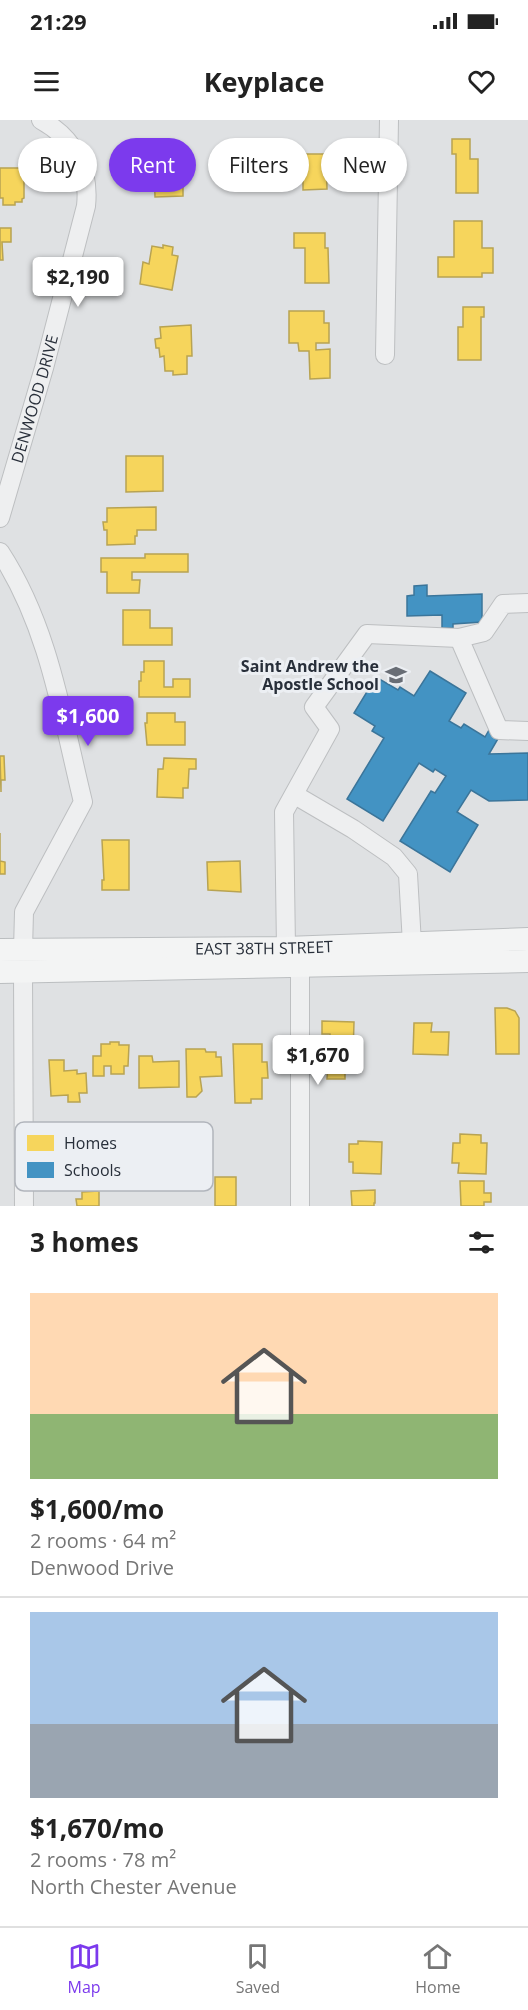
<!DOCTYPE html>
<html lang="en">
<head>
<meta charset="utf-8">
<style>
  :root { --surface:#fff; --page:#f6f6f6; --text:#222; --muted:#767676; --line:#e0e0e0; --accent:#7c3aed }
  body { margin:0; font-family:"Open Sans",sans-serif; background:var(--page); color:var(--text); height:100vh; display:flex; flex-direction:column; font-size:22px; white-space:nowrap }
  * { box-sizing:border-box; margin:0 }
  p { font-size:20px; color:var(--muted) }
  .icon { flex:none; width:33px; height:33px; fill:none; stroke:currentColor; stroke-width:2; stroke-linecap:round; stroke-linejoin:round }
  .map { position:relative; height:1086px; overflow:hidden }
  .side { display:flex; flex-direction:column; background:var(--surface); flex:1 }
  .side>* { flex:none }
  .guide { position:absolute; left:18px; top:18px; width:492px; height:54px; display:flex; gap:12px }
  .price { position:absolute; translate:-50% -51px; padding:0 14px; border-radius:6px; background:#fff; color:#222; font-size:20px; line-height:39px; filter:drop-shadow(0 2px 3px #0008) }
  .price::after { content:''; position:absolute; left:50%; top:36px; width:18px; height:14px; margin-left:-9px; background:inherit; clip-path:polygon(0 0,100% 0,50% 100%) }
  .price.current { background:var(--accent); color:#fff }
  ul { padding:0; list-style:none }
  li { display:grid; align-content:center; gap:12px; height:318px; padding:0 30px }
  li+li { border-top:2px solid var(--line) }
  li span { display:grid; place-items:center; height:186px; border-radius:0px; color:#555 }
  li>.icon { margin-inline-start:auto }
  span .icon { width:108px; height:108px; fill:#fffc; stroke-width:1 }
  li b { font-size:26px }
  h2 { display:flex; justify-content:space-between; align-items:center; height:72px; padding:0 30px; font-size:26px }
  .pill { padding:0 21px; border-radius:27px; background:var(--surface); box-shadow:0 2px 4px #0004; font-size:21px; line-height:54px }
  .pill.current { background:var(--accent); color:#fff }
  .status { display:flex; justify-content:space-between; align-items:center; height:42px; padding:0 30px; background:var(--surface); direction:ltr }
  .status svg { height:16px; fill:currentColor }
  header { display:flex; justify-content:space-between; align-items:center; height:78px; padding:0 30px; background:var(--surface); font-size:27px; font-weight:700 }
  .dock { display:flex; justify-content:space-around; align-items:center; height:84px; border-top:2px solid var(--line); background:var(--surface); font-size:16px; color:var(--muted) }
  .dock a { display:grid; justify-items:center; gap:3px }
  .dock .current { color:var(--accent) }
  .map>svg:first-child { display:block }
  .homes { fill:#f6d55c; stroke:#b8a352; stroke-width:1.5 }
  .schools { fill:#4393c3; stroke:#3b759a; stroke-width:1.5 }
  .lines { fill:none; stroke-linecap:round; stroke-linejoin:round }
  .minor-casing { stroke:#bdbfc1; stroke-width:20 }
  .major-casing { stroke:#bbbec0; stroke-width:24 }
  .minor { stroke:#eeeff0; stroke-width:18 }
  .major { stroke:#f3f4f4; stroke-width:22 }
  .labels { text-anchor:middle; dominant-baseline:central; stroke-width:6; stroke-linejoin:round; paint-order:stroke }
  .street-label { font-size:16px; fill:#282f3a; stroke:#eceff3 }
  .poi-label { font-size:16px; font-weight:bold; fill:#282f3a; stroke:#eceff3; text-anchor:end }
  .key { fill:#eceff3; stroke:#b1b5bc; stroke-width:1.5 }
  .key-label { font-size:16px; fill:#282f3a }
</style>
</head>
<body>
<div class="status"><b>21:29</b><svg viewBox="0 0 49 12"><path d="M0 12V9h3v3zM5 12V6h3v6zM10 12V3h3v9zM15 12V0h3v12zM26 1h20v11H26zM47 4h2v5h-2z"/></svg></div>
<header><svg class="icon" aria-label="menu" viewBox="0 0 24 24"><path d="M4 6h16M4 12h16M4 18h16"/></svg>Keyplace<svg class="icon" aria-label="heart" viewBox="0 0 24 24"><path d="M12 20l-8-8c-3-5 5-10 8-4 3-6 11-1 8 4z"/></svg></header>
<div class="map">
<svg width="528" height="1086" viewBox="0 0 528 1086">
  <rect width="100%" height="100%" fill="#dfe1e3"/>
  <path class="homes" d="M 452,19 L 470,19 L 470,39 L 478,39 L 478,73 L 456,73 L 456,34 L 452,34 Z
    M 170,20 L 171,47 L 183,47 L 183,76 L 155,77 L 154,47 L 152,47 L 151,21 Z
    M 303,34 L 326,34 L 327,69 L 303,70 Z
    M 0,48 L 26,48 L 26,60 L 24,60 L 24,78 L 22,79 L 22,82 L 15,82 L 15,85 L 3,85 L 3,78 L 0,78 Z
    M 454,101 L 482,101 L 482,128 L 493,128 L 493,153 L 482,153 L 482,157 L 438,157 L 438,137 L 454,137 Z
    M 0,108 L 11,108 L 11,122 L 2,122 L 3,140 L 0,140 Z
    M 294,113 L 325,113 L 325,128 L 328,128 L 329,163 L 305,163 L 305,128 L 294,128 Z
    M 163,125 L 173,127 L 172,135 L 178,136 L 172,170 L 140,164 L 143,142 L 149,144 L 152,126 L 163,128 Z
    M 463,187 L 484,187 L 484,197 L 481,197 L 481,240 L 458,240 L 458,207 L 463,207 Z
    M 289,191 L 324,191 L 324,203 L 329,203 L 329,223 L 316,223 L 316,230 L 330,229 L 330,258 L 310,259 L 309,231 L 299,231 L 298,223 L 289,223 Z
    M 191,205 L 192,236 L 187,236 L 187,254 L 173,255 L 173,251 L 165,251 L 164,236 L 160,237 L 159,228 L 156,228 L 155,219 L 161,218 L 160,207 Z
    M 126,336 L 163,336 L 163,371 L 126,372 Z
    M 156,387 L 156,410 L 137,410 L 137,416 L 135,416 L 135,424 L 107,425 L 107,410 L 104,410 L 103,402 L 107,402 L 107,388 Z
    M 145,434 L 188,434 L 188,452 L 132,452 L 132,460 L 140,460 L 139,473 L 107,473 L 107,452 L 101,452 L 101,438 L 145,438 Z
    M 123,490 L 150,490 L 150,508 L 172,508 L 172,525 L 123,525 Z
    M 144,541 L 164,541 L 164,567 L 173,567 L 173,559 L 190,559 L 190,577 L 139,577 L 139,561 L 141,561 L 141,552 L 144,552 Z
    M 147,593 L 175,593 L 175,602 L 185,602 L 185,625 L 147,625 L 145,603 L 147,603 Z
    M 0,636 L 4,636 L 5,660 L 1,660 L 1,672 Z
    M 164,638 L 196,639 L 196,649 L 189,649 L 188,668 L 183,668 L 183,678 L 157,677 L 158,649 L 163,649 Z
    M 0,713 L 0,741 L 5,742 L 5,754 L 0,754 Z
    M 102,720 L 129,720 L 129,770 L 102,770 L 102,760 L 104,760 Z
    M 240,741 L 241,772 L 208,770 L 207,742 Z
    M 495,888 L 507,888 L 515,891 L 519,898 L 519,934 L 496,934 Z
    M 322,901 L 354,902 L 353,935 L 345,935 L 345,959 L 327,959 L 328,944 L 334,944 L 334,937 L 330,937 L 330,914 L 322,914 Z
    M 414,903 L 432,903 L 431,912 L 449,912 L 448,935 L 413,934 Z
    M 110,922 L 119,922 L 119,925 L 129,925 L 128,946 L 124,946 L 124,954 L 111,954 L 111,946 L 104,946 L 104,956 L 93,956 L 93,936 L 101,936 L 101,924 L 110,924 Z
    M 233,924 L 262,924 L 262,942 L 267,942 L 268,958 L 262,958 L 262,979 L 251,979 L 251,983 L 235,983 Z
    M 186,929 L 205,929 L 206,932 L 216,932 L 216,937 L 221,937 L 222,956 L 200,957 L 202,971 L 196,977 L 187,977 Z
    M 139,936 L 152,936 L 153,942 L 179,941 L 179,967 L 139,968 Z
    M 49,940 L 64,940 L 64,951 L 77,950 L 77,954 L 86,953 L 87,973 L 79,973 L 80,982 L 68,982 L 68,975 L 51,976 Z
    M 460,1014 L 481,1015 L 481,1023 L 487,1023 L 486,1054 L 458,1053 L 459,1043 L 452,1043 L 453,1023 L 460,1023 Z
    M 358,1021 L 382,1022 L 381,1054 L 353,1053 L 353,1042 L 349,1042 L 349,1024 L 358,1024 Z
    M 215,1057 L 236,1057 L 236,1086 L 215,1086 Z
    M 460,1061 L 484,1061 L 484,1073 L 491,1073 L 491,1082 L 484,1082 L 484,1086 L 461,1086 Z
    M 375,1070 L 375,1083 L 374,1083 L 374,1086 L 352,1086 L 351,1071 Z
    M 99,1071 L 99,1086 L 77,1086 L 76,1079 L 82,1079 L 82,1072 Z"/>
  <path class="schools" d="M 427,465 L 427,476 L 482,474 L 482,502 L 453,504 L 453,508 L 442,508 L 442,495 L 407,496 L 407,476 L 414,475 L 414,466 Z
    M 430,551 L 466,573 L 449,601 L 461,608 L 464,604 L 485,617 L 489,610 L 499,617 L 489,634 L 528,633 L 528,680 L 489,681 L 471,670 L 457,692 L 478,705 L 450,752 L 400,721 L 431,671 L 435,673 L 446,656 L 435,649 L 433,652 L 419,643 L 383,701 L 347,679 L 384,618 L 372,611 L 375,606 L 354,593 L 376,557 L 398,570 L 400,567 L 414,576 Z"/>
  <g class="lines">
    <defs>
      <g id="minor">
        <path d="M 385,235 L 389,0"/>
        <path id="s1" d="M 0,398 L 44,248 L 86,86 C 90,49 74,18 41,0"/>
        <path d="M 0,432 C 49,507 62,596 83,682 L 24,792 L 23,830"/>
        <path d="M 459,518 L 499,610 L 528,611"/>
        <path d="M 295,675 L 353,709 L 394,737 L 408,754 L 412,824"/>
        <path d="M 286,828 L 284,692 L 330,609 L 314,587 L 367,514 L 459,518 L 484,512 L 503,484 L 528,483"/>
        <path d="M 300,845 L 300,1086"/>
        <path d="M 23,851 L 24,1086"/>
      </g>
      <g id="major">
        <path id="s2" d="M 0,830 L 286,828 L 528,819"/>
        <path d="M 0,852 L 528,841"/>
      </g>
    </defs>
    <use href="#minor" class="minor-casing"/>
    <use href="#major" class="major-casing"/>
    <use href="#minor" class="minor"/>
    <use href="#major" class="major"/>
  </g>
  <defs>
    <symbol id="school-bare" viewBox="-9 -9 18 18"><path d="M0-5L7-2L0 1L-7-2ZM-4 1L0 2.5L4 1V4Q0 6-4 4Z" fill="#686d75" stroke="#eceff3" stroke-width="2.5" paint-order="stroke"/></symbol>
  </defs>
  <g fill-rule="evenodd">
    <use href="#school-bare" x="381" y="540" width="30" height="30"/>
  </g>
  <g class="labels">
    <g class="street-label">
      <text stroke="none"><textPath href="#s1" startOffset="124">DENWOOD DRIVE</textPath></text>
      <text stroke="none"><textPath href="#s2" startOffset="264">EAST 38TH STREET</textPath></text>
    </g>
    <g class="poi-label">
      <text x="379" y="546">Saint Andrew the<tspan x="379" dy="18">Apostle School</tspan></text>
    </g>
  </g>
  <rect x="15" y="1002" width="198" height="69" rx="9" class="key"/>
  <rect x="27" y="1015" width="27" height="16" fill="#f6d55c"/>
  <rect x="27" y="1042" width="27" height="16" fill="#4393c3"/>
  <g class="key-label">
    <text x="64" y="1029">Homes</text>
    <text x="64" y="1056">Schools</text>
  </g>
</svg>
<b class="price" style="left:78px;top:188px">$2,190</b>
<b class="price current" style="left:88px;top:627px">$1,600</b>
<b class="price" style="left:318px;top:966px">$1,670</b>
<div class="guide">
<a class="pill">Buy</a>
<a class="pill current">Rent</a>
<a class="pill">Filters</a>
<a class="pill">New</a>
</div>
</div>
<section class="side">
<h2>3 homes<svg class="icon" aria-label="filters" viewBox="0 0 24 24"><path d="M4 7h16M4 17h16"/><circle cx="9" cy="7" r="2"/><circle cx="15" cy="17" r="2"/></svg></h2>
<ul>
<li><span style="background:linear-gradient(#ffd9b3 65%,#8fb573 0)"><svg class="icon" aria-label="home" viewBox="0 0 24 24"><path d="M3 11l9-7 9 7M6 9v11h12V9"/></svg></span><div><b>$1,600/mo</b><p>2 rooms · 64 m²</p><p>Denwood Drive</p></div></li>
<li><span style="background:linear-gradient(#a9c7e8 60%,#9aa5b1 0)"><svg class="icon" aria-label="home" viewBox="0 0 24 24"><path d="M3 11l9-7 9 7M6 9v11h12V9"/></svg></span><div><b>$1,670/mo</b><p>2 rooms · 78 m²</p><p>North Chester Avenue</p></div></li>
</ul>
</section>
<nav class="dock">
<a class="current"><svg class="icon" aria-label="map" viewBox="0 0 24 24"><path d="M3 6l6-2 6 2 6-2v14l-6 2-6-2-6 2zM9 4v14M15 6v14"/></svg>Map</a>
<a><svg class="icon" aria-label="saved" viewBox="0 0 24 24"><path d="M7 4h10v16l-5-4-5 4z"/></svg>Saved</a>
<a><svg class="icon" aria-label="home" viewBox="0 0 24 24"><path d="M3 11l9-7 9 7M6 9v11h12V9"/></svg>Home</a>
</nav>
</body>
</html>
